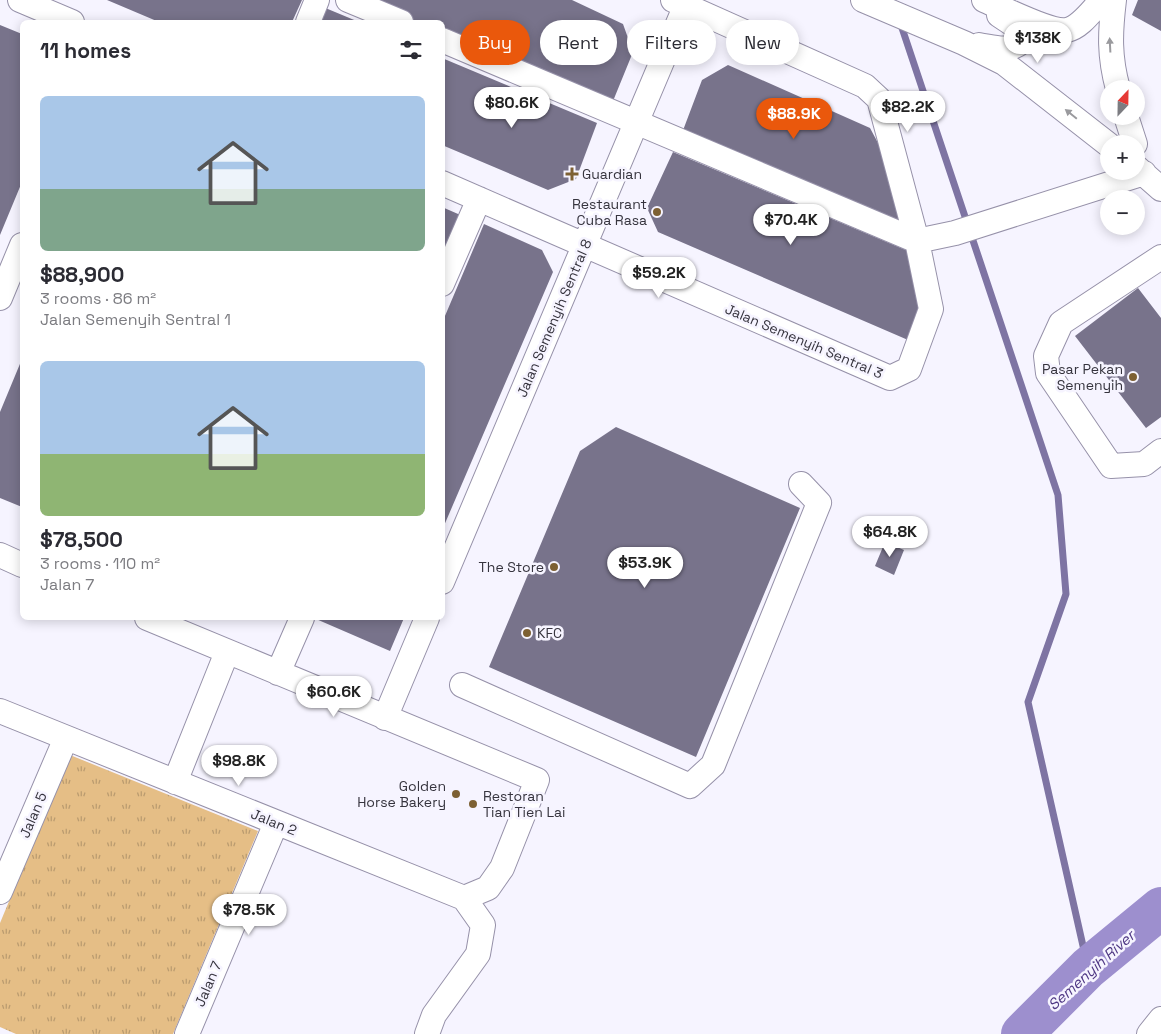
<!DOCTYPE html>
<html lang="en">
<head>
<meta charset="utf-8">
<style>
  :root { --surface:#fff; --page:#f7f7f7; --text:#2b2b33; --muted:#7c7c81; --accent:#ea580c }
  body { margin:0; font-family:"Space Grotesk",sans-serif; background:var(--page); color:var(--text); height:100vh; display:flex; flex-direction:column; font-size:19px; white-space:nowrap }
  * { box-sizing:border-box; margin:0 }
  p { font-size:16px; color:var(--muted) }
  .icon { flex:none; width:28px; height:28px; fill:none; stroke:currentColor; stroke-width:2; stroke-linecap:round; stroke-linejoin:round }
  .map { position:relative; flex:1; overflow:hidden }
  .drawer { position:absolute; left:20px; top:20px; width:425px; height:600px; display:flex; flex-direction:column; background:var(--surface); border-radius:8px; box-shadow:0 2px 12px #0003 }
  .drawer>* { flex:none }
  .top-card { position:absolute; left:460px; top:20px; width:475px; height:45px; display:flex; gap:10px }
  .needle { width:32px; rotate:22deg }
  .buttons { position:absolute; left:1100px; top:80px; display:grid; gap:10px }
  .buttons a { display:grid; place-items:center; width:45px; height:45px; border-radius:50%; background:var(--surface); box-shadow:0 2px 12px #0003; font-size:25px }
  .price { position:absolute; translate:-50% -42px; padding:0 11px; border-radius:18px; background:#fff; color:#222; font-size:16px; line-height:32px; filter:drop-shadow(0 1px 2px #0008) }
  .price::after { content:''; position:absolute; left:50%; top:30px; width:15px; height:11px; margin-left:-8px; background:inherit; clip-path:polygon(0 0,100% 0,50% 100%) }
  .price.current { background:var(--accent); color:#fff }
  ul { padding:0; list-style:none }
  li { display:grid; align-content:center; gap:10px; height:265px; padding:0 20px }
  li span { display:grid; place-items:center; height:155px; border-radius:8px; color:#555 }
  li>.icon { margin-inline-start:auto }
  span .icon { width:90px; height:90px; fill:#fffc; stroke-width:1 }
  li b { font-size:21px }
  h2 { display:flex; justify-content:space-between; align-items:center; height:60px; padding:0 20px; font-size:21px }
  .pill { padding:0 18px; border-radius:22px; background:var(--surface); box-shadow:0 2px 12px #0003; font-size:18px; line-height:45px }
  .pill.current { background:var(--accent); color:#fff }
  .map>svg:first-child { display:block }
  .park { fill:url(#park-tufts) }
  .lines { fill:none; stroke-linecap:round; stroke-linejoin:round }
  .stream { stroke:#7e74a3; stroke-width:7 }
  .river { stroke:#9d8fce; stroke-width:42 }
  .building { fill:#78738b }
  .minor-casing { stroke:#9691a9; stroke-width:26 }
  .minor { stroke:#fff; stroke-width:24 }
  .oneway { fill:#9a9a9e }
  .poi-dot { fill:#7d6033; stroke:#f6f4ff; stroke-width:2 }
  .labels { text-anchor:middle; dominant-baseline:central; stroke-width:5; stroke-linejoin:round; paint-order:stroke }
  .poi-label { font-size:14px; fill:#36343e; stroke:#f6f4ff; text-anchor:end }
  .street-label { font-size:14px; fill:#36343e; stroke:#f6f4ff }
  .water-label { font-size:15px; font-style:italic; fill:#503985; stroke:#f6f4ff }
</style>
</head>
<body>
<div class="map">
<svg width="1161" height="1034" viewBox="0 0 1161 1034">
  <defs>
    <pattern id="park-tufts" width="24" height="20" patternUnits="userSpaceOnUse" patternTransform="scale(1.25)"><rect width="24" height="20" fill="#e5be86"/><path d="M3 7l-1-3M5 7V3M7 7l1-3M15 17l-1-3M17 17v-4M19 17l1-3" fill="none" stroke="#ba9b6f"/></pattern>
  </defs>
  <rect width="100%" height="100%" fill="#f6f4ff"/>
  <path class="park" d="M 70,755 L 258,831 L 173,1034 L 16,1034 L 0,1027 L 0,923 Z"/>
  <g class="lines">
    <path class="stream" d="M 900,22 L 1058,495 L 1066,594 L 1028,702 L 1088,968"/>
    <path class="river" d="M 1022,1034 L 1088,968 L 1161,908"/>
  </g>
  <path class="building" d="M 107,0 L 302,0 L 292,22 L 159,22 Z
    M 364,0 L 572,0 L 623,24 L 633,52 L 611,106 L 442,34 L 442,22 L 416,22 Z
    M 1138,0 L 1161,0 L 1161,31 L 1132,15 Z
    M 323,7 L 359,22 L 316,22 Z
    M 0,25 L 22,34 L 22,182 L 0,235 Z
    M 442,58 L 597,123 L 576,179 L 548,190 L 442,145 Z
    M 728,65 L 870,128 L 893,171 L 902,226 L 682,133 L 702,80 Z
    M 673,152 L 913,253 L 931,309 L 915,343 L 658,232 L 647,208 Z
    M 442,207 L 465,217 L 442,269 Z
    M 484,224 L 542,250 L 553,272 L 443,528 L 442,323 Z
    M 1138,288 L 1161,318 L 1161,417 L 1146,428 L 1075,336 Z
    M 22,359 L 22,507 L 0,498 L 0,412 Z
    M 616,427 L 800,508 L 696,757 L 489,667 L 580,451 Z
    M 885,542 L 904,550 L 894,575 L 875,566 Z
    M 317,618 L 404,618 L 390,651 L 316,619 Z"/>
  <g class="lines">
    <defs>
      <path id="minor" d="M 20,0 L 72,22
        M 348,0 L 401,22
        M 863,0 L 964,43 L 1004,63 L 1109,145
        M 984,0 C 1000,7 1051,33 1067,30 C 1081,27 1092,10 1102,0
        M 1114,0 C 1110,33 1109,56 1118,89
        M 308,22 L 317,0
        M 442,40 L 917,241 L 955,233 L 1144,173
        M 979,45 C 998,48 1009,53 1024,40 L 1023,31 L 999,15
        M 1126,116 L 1135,144
        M 1136,167 L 1161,189
        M 442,183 L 890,378 L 909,369 L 931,309 L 917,241 L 879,99 L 865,86 L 673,0
        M 1161,257 L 1061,323 L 1046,356 L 1048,373 L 1111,466 L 1144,464 L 1161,451
        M 442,284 L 479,199
        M 0,298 L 22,245
        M 0,555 L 22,565
        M 442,582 L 688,0
        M 147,618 L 537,780 L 502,868 L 488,888 L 464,898
        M 278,673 L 302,618
        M 462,685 L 690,786 L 713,765 L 819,503 L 801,484
        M 0,711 L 464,898
        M 385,718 L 427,618
        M 175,782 L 227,652
        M 0,892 L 66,738
        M 187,1034 L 276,823
        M 427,1034 L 434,1015 L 478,954 L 483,925 L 464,898
        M 1149,1034 L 1161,1019"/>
    </defs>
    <use href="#minor" class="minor-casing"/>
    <use href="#minor" class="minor"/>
  </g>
  <defs><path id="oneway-solid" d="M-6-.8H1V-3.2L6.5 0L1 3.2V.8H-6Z" transform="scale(1.25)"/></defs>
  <g class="oneway">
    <use href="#oneway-solid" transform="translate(1110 45) rotate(-93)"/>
    <use href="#oneway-solid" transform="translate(1071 114) rotate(-141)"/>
  </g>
  <g class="poi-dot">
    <path d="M569.5 166.5h5v5h5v5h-5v5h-5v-5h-5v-5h5z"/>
    <circle cx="657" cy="212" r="5"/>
    <circle cx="1133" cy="377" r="5"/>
    <circle cx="554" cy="567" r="5"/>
    <circle cx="527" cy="633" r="5"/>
    <circle cx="456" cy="794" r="5"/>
    <circle cx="473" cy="804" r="5"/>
  </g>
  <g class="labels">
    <g class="poi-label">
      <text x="582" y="174" text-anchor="start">Guardian</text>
      <text x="647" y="204">Restaurant<tspan x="647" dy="16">Cuba Rasa</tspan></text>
      <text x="1123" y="369">Pasar Pekan<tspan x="1123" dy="16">Semenyih</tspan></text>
      <text x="544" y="567">The Store</text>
      <text x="537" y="633" text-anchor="start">KFC</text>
      <text x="446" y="786">Golden<tspan x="446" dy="16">Horse Bakery</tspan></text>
      <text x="483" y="796" text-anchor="start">Restoran<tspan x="483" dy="16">Tian Tien Lai</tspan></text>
    </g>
    <g class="street-label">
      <text transform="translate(554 318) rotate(-67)">Jalan Semenyih Sentral 8</text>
      <text transform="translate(804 341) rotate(23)">Jalan Semenyih Sentral 3</text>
      <text transform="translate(33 815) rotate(-67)">Jalan 5</text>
      <text transform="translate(274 822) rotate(22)">Jalan 2</text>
      <text transform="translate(208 984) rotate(-67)">Jalan 7</text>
    </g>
    <g class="water-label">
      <text transform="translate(1091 970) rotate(-42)">Semenyih River</text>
    </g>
  </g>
</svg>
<div class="buttons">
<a><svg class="needle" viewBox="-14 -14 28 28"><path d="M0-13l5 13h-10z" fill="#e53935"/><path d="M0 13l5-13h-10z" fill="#7c7c81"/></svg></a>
<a>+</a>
<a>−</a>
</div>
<b class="price" style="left:1038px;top:64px">$138K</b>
<b class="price" style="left:512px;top:129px">$80.6K</b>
<b class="price" style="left:908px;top:133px">$82.2K</b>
<b class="price current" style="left:794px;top:140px">$88.9K</b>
<b class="price" style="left:791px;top:246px">$70.4K</b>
<b class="price" style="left:659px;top:299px">$59.2K</b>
<b class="price" style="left:890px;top:558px">$64.8K</b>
<b class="price" style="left:645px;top:589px">$53.9K</b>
<b class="price" style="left:334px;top:718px">$60.6K</b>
<b class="price" style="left:239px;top:787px">$98.8K</b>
<b class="price" style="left:249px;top:936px">$78.5K</b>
<div class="top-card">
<a class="pill current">Buy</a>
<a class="pill">Rent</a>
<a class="pill">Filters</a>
<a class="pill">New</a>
</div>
<section class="drawer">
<h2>11 homes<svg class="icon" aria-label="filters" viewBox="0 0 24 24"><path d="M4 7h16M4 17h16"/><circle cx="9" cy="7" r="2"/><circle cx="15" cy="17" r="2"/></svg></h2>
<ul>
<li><span style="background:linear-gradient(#a9c7e8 60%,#7fa58c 0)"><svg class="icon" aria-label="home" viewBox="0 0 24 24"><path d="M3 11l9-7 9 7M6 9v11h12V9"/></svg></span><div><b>$88,900</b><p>3 rooms · 86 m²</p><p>Jalan Semenyih Sentral 1</p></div></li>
<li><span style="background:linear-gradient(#a9c7e8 60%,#8fb573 0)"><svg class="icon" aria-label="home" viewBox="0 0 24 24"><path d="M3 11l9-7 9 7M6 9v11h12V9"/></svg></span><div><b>$78,500</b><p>3 rooms · 110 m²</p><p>Jalan 7</p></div></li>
</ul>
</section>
</div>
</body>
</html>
